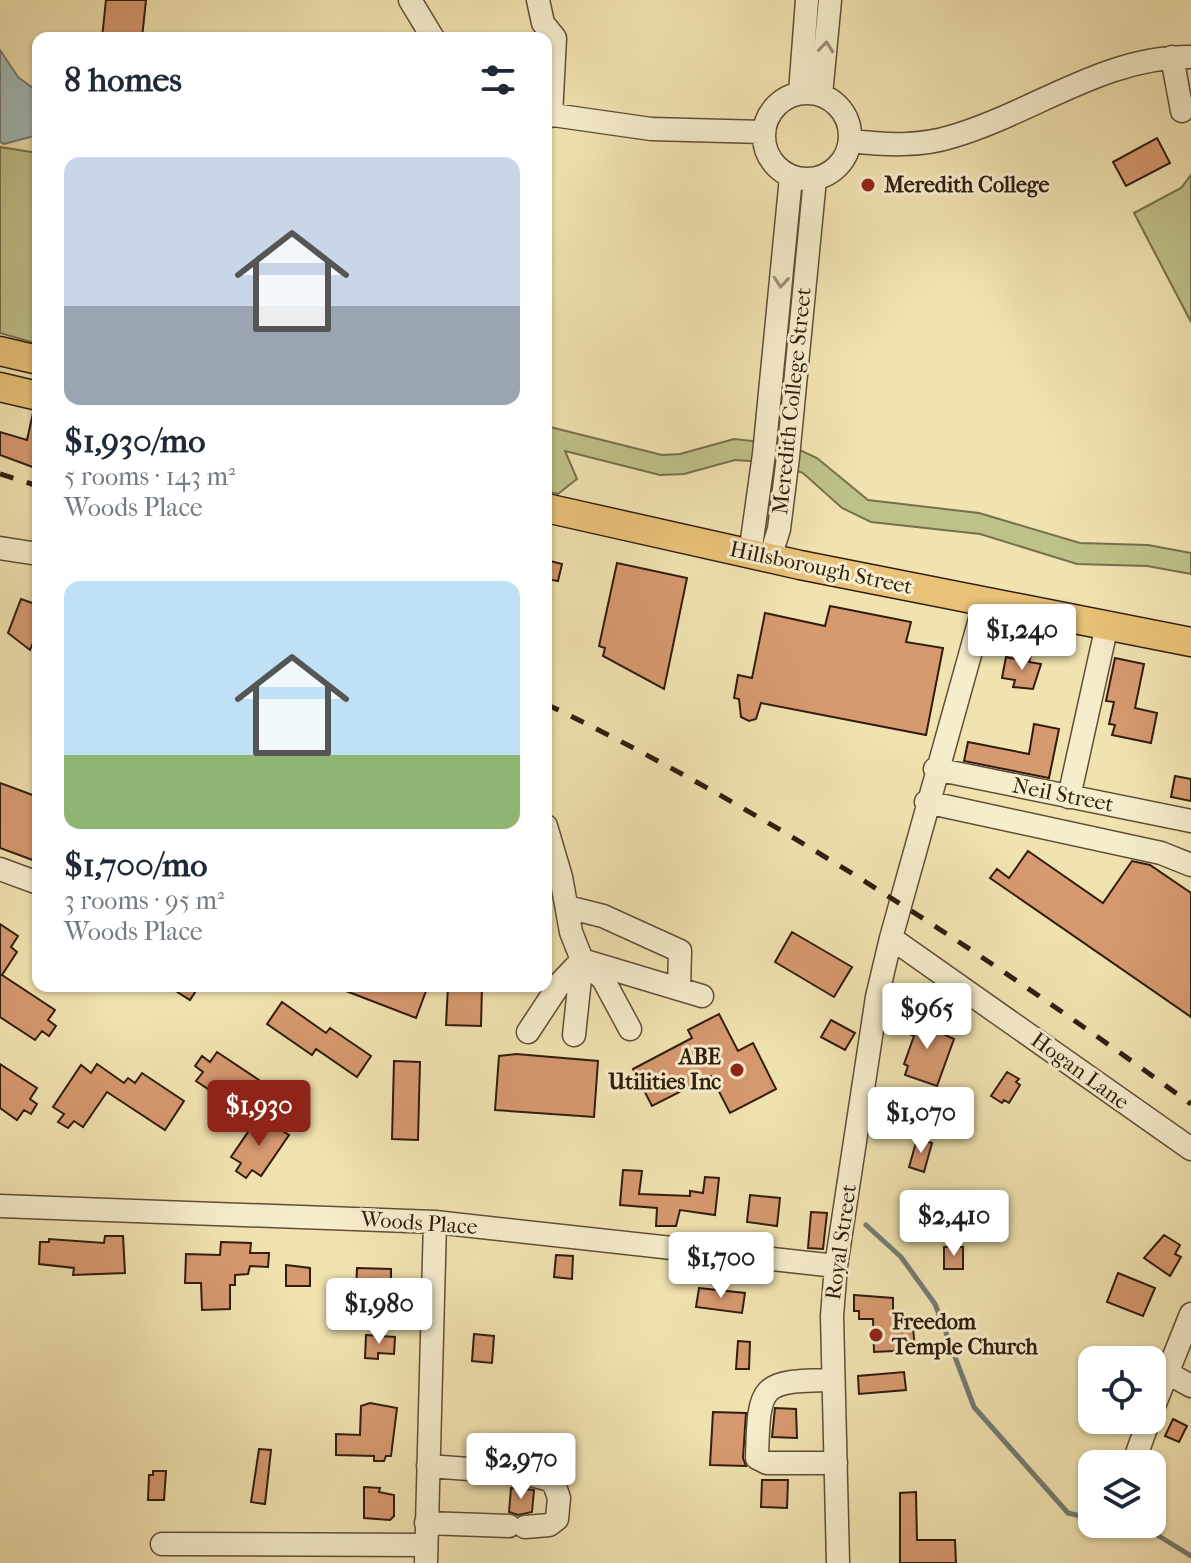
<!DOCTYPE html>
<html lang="en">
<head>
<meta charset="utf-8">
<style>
  :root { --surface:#fff; --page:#f6f6f7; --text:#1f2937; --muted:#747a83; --accent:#8f2418 }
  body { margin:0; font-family:"IM FELL French Canon",serif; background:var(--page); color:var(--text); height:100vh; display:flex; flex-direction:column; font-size:30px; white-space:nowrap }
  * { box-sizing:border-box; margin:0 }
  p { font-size:26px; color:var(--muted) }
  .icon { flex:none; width:44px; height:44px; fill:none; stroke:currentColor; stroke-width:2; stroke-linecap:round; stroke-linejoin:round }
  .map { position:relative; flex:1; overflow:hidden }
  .sheet { position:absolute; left:32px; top:32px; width:520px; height:960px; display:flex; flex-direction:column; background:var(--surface); border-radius:16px; box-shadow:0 2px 6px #0004 }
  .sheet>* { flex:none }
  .buttons { position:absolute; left:1078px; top:1346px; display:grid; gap:16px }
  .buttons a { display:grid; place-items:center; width:88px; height:88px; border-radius:16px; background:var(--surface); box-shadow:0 2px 6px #0004; font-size:40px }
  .price { position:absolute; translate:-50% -68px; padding:0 18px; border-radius:8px; background:#fff; color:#222; font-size:26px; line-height:52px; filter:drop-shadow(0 2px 4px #0008) }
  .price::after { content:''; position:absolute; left:50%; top:48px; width:24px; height:18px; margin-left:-12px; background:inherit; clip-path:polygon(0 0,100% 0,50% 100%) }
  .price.on { background:var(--accent); color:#fff }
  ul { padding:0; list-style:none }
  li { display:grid; align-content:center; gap:16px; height:424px; padding:0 32px }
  li span { display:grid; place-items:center; height:248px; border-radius:16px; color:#555 }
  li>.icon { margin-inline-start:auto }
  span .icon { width:144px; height:144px; fill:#fffc; stroke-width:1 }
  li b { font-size:34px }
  h2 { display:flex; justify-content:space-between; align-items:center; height:96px; padding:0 32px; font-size:34px }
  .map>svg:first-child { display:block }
  .green { fill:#bec288; stroke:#77704c; stroke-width:2 }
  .water { fill:#a1bbb7; stroke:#747c74; stroke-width:2 }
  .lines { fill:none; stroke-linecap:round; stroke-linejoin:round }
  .stream { stroke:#747c74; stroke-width:5 }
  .building { fill:#d79970; stroke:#301d0f; stroke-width:2 }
  .minor-casing { stroke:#604e37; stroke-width:25 }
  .major-casing { stroke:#301d0f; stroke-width:31 }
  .minor { stroke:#f6edcc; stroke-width:22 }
  .major { stroke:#e8c278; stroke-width:28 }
  .rail { stroke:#301d0f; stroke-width:5; stroke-dasharray:14 14; stroke-linecap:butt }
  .oneway { stroke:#9d8f77 }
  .poi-dot { fill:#8f2418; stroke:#f6edcc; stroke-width:3 }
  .labels { text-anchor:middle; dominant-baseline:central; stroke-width:6; stroke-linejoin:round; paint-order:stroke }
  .poi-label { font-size:22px; font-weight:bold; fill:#301d0f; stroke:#f6edcc; text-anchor:start }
  .street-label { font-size:22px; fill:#301d0f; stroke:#f6edcc }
</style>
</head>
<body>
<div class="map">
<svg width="1191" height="1563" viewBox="0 0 1191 1563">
  <rect width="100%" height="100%" fill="#f1e3b0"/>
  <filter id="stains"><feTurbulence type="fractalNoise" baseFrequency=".0025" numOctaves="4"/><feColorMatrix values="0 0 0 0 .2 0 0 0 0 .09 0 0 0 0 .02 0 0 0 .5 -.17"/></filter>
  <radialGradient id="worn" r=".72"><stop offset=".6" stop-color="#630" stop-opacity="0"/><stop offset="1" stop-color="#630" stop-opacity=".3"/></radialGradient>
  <path class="green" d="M 0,147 L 38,153 L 38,344 L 0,333 Z
    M 1191,175 L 1191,322 L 1134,213 L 1181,188 Z
    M 546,426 L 662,455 L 680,454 L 734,439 L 789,445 L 817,458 L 868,500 L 979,513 L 1080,543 L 1148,545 L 1191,553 L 1191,574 L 1147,566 L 1077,564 L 980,534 L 871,522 L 842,508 L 803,473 L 777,463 L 735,460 L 684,474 L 660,475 L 565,451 L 577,479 L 558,494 L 546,491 Z"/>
  <path class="water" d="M 0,50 L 18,77 L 38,92 L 38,135 L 4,144 L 0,142 Z"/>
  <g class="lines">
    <path class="stream" d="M 866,1225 L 901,1257 L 935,1304 L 974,1407 L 1068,1513 L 1092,1519
      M 1114,1524 L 1154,1533 L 1191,1556"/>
  </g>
  <path class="building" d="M 106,0 L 146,0 L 142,38 L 102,38 Z
    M 1157,138 L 1170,163 L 1126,186 L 1113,162 Z
    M 33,413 L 38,414 L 38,469 L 0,455 L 0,432 L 27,440 Z
    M 546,560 L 562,564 L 558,581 L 546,579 Z
    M 617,563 L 687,578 L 664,689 L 603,656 L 605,648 L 599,646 Z
    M 21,599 L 38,605 L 38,630 L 30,650 L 8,633 Z
    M 830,606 L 911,622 L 906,642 L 943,648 L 926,735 L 761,703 L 756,719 L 749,721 L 741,717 L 739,699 L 734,698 L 738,675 L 752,678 L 765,613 L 825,626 Z
    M 1021,653 L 1031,655 L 1029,662 L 1041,664 L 1033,689 L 1013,687 L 1015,680 L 1002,678 L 1006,657 L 1020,660 Z
    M 1115,658 L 1144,664 L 1135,708 L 1157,713 L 1151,743 L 1112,735 L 1115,725 L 1109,724 L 1114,702 L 1106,701 Z
    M 1034,724 L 1059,729 L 1049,778 L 964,761 L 968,742 L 1029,754 Z
    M 1175,776 L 1191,779 L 1191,801 L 1171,797 Z
    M 0,783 L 38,797 L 38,862 L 0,848 Z
    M 1028,851 L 1103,903 L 1132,861 L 1150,865 L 1191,893 L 1191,1017 L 990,878 L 997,869 L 1009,878 Z
    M 0,924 L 18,936 L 11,947 L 17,952 L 2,975 L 55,1010 L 48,1020 L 56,1026 L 49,1036 L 42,1031 L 35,1040 L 0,1017 Z
    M 792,932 L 852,967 L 834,997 L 775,962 Z
    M 168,986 L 199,986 L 190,1000 Z
    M 333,986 L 412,986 L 426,991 L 416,1018 Z
    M 448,986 L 482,986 L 481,1026 L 446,1025 Z
    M 282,1002 L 326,1033 L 330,1028 L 371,1056 L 357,1077 L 316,1049 L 312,1055 L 267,1024 Z
    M 719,1014 L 738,1051 L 753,1043 L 776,1089 L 730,1113 L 711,1076 L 652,1106 L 633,1069 L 692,1038 L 688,1030 Z
    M 914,1016 L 945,1029 L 943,1034 L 954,1039 L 937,1086 L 905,1075 L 908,1066 L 904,1064 L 914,1036 L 907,1033 Z
    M 831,1020 L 855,1033 L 845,1050 L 821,1037 Z
    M 217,1052 L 259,1080 L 253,1090 L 260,1095 L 247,1115 L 196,1081 L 203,1072 L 195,1066 L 202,1056 L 210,1062 Z
    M 516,1054 L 598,1061 L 594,1117 L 495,1110 L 499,1056 Z
    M 394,1061 L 420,1062 L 418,1140 L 392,1139 Z
    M 0,1064 L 37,1088 L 30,1099 L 37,1104 L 31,1114 L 24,1110 L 17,1120 L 0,1108 Z
    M 97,1064 L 124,1083 L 128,1078 L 135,1083 L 142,1073 L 184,1101 L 165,1130 L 107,1092 L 83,1127 L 74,1121 L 68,1128 L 58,1122 L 64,1114 L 53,1107 L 81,1065 L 91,1073 Z
    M 1007,1072 L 1019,1079 L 1016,1082 L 1020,1085 L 1009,1103 L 1004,1100 L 1002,1103 L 991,1096 Z
    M 259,1116 L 289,1135 L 261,1176 L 252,1170 L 246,1178 L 236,1171 L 241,1163 L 231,1157 Z
    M 917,1139 L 932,1143 L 924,1172 L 909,1167 Z
    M 623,1170 L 642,1171 L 639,1194 L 690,1196 L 690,1191 L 703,1193 L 705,1177 L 719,1178 L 715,1215 L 680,1210 L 676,1226 L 656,1226 L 657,1208 L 620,1205 Z
    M 750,1195 L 780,1198 L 777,1226 L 747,1222 Z
    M 914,1208 L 934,1213 L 929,1234 L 909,1229 Z
    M 811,1212 L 827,1213 L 823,1249 L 808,1248 Z
    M 1164,1235 L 1180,1245 L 1175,1254 L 1181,1257 L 1170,1276 L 1144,1258 Z
    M 105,1236 L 123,1236 L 125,1273 L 73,1275 L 74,1268 L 39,1264 L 40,1242 L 49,1242 L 49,1239 L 104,1243 Z
    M 221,1242 L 251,1243 L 250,1253 L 269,1253 L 268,1267 L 250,1266 L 248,1274 L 235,1275 L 235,1285 L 230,1285 L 230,1309 L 202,1310 L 201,1283 L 185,1283 L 186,1254 L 220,1255 Z
    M 944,1247 L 963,1247 L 963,1269 L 944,1269 Z
    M 556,1255 L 573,1256 L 572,1279 L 554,1277 Z
    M 286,1265 L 310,1268 L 310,1286 L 286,1286 Z
    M 357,1268 L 391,1269 L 391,1292 L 385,1292 L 385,1299 L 365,1298 L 365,1292 L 356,1292 Z
    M 1118,1273 L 1155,1288 L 1143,1316 L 1107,1302 Z
    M 699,1288 L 745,1293 L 742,1313 L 696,1307 Z
    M 854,1295 L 893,1298 L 893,1328 L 913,1327 L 915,1350 L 874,1352 L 873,1319 L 859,1319 L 859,1311 L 854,1311 Z
    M 474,1334 L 494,1336 L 492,1363 L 472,1361 Z
    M 366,1335 L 395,1337 L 394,1354 L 378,1353 L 378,1359 L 365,1358 Z
    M 738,1341 L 750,1342 L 749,1369 L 736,1369 Z
    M 904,1372 L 906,1390 L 859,1394 L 858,1376 Z
    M 370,1403 L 397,1408 L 391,1456 L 386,1456 L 384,1461 L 374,1461 L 374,1456 L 336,1455 L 336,1434 L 360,1435 L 361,1406 Z
    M 775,1408 L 796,1409 L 797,1438 L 772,1437 Z
    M 713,1412 L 746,1413 L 743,1458 L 746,1466 L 710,1465 Z
    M 1173,1419 L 1187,1426 L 1179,1442 L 1165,1436 Z
    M 259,1449 L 271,1450 L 265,1504 L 251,1502 Z
    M 153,1471 L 166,1471 L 164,1500 L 148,1500 L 149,1475 L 153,1475 Z
    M 762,1480 L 788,1480 L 787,1508 L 761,1507 Z
    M 364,1487 L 380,1488 L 379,1492 L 394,1495 L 394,1516 L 390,1520 L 364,1518 Z
    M 511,1488 L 534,1490 L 532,1512 L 518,1515 L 509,1512 Z
    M 916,1492 L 917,1540 L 955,1540 L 956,1563 L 900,1563 L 900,1493 Z"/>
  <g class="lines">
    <defs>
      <path id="minor" d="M 410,0 L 433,38
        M 538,0 L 543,23 L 555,38 L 551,116
        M 1172,57 L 1182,111
        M764 136a43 43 0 1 1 86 0a43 43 0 1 1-86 0Z
        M 800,93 L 807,0
        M 821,95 L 830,0
        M 546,114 L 651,129 L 763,132
        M 851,141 C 886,145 920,147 954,136 C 1034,112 1105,56 1191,57
        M 0,548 L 38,554
        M 750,554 L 764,454 L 791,177
        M 770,558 L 779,529 L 788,457 L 815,179
        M 935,769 L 1191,821
        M 1069,797 L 1107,625
        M 926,802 L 1161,853 L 1191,865
        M 546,826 L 561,877 L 571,932 L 582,960 L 574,1035
        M 0,869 L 38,883
        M 567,907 L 603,916 L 680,951 L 679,989
        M 891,938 L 1191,1149
        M 582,960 L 702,996
        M 582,961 L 603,979 L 630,1029
        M 528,1032 L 561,982 L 582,960
        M 0,1206 L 435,1222 L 836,1266
        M 1166,1372 L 1191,1386
        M 833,1380 C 760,1381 759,1383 757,1458 L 767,1463 L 836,1463
        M 1152,1411 L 1191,1314
        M 1133,1464 L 1149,1420
        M 428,1466 L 524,1473 L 553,1481 L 559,1498 L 557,1519 L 549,1525 L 525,1527
        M 426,1523 L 509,1526
        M 162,1544 L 426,1545
        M 426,1563 L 435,1222
        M 838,1563 L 832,1316 L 836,1266 L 877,997 L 891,938 L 985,601"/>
      <path id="major" d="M 0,351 L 38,360
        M 0,387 L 38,396
        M 546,508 L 800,565 L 1191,642"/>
    </defs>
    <use href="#minor" class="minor-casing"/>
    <use href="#major" class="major-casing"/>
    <use href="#minor" class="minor"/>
    <use href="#major" class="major"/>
    <path class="rail" d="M 0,474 L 38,486
      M 546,704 C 774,814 987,955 1191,1104"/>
  </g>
  <defs><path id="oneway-chevron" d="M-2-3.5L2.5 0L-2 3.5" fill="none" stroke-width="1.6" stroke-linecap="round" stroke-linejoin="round" transform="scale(2)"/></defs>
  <g class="oneway">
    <use href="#oneway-chevron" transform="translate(826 47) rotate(-84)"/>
    <use href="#oneway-chevron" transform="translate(781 282) rotate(95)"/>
  </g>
  <g class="poi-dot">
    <circle cx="868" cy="185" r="8"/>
    <circle cx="737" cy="1070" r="8"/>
    <circle cx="876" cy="1335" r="8"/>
  </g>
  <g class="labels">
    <g class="poi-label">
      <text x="884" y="185">Meredith College</text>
      <text x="721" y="1057" text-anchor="end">ABE<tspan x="721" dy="25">Utilities Inc</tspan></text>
      <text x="892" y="1322">Freedom<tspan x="892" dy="25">Temple Church</tspan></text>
    </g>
    <g class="street-label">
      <text transform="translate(792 401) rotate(-84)">Meredith College Street</text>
      <text transform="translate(821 568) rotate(12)">Hillsborough Street</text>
      <text transform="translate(1063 795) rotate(11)">Neil Street</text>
      <text transform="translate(1080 1071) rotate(36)">Hogan Lane</text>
      <text transform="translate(419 1223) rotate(4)">Woods Place</text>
      <text transform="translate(841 1242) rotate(-82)">Royal Street</text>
    </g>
  </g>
  <rect width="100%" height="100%" filter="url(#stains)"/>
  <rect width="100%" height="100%" fill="url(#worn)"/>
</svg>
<div class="buttons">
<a><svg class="icon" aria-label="locate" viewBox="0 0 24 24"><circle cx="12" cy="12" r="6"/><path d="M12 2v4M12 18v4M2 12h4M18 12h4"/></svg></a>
<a><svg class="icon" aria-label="layers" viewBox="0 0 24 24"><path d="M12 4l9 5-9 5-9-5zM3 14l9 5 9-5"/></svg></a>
</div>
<b class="price" style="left:1022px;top:672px">$1,240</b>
<b class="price" style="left:927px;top:1051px">$965</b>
<b class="price on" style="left:259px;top:1148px">$1,930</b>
<b class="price" style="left:921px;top:1155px">$1,070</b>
<b class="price" style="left:954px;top:1258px">$2,410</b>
<b class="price" style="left:721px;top:1300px">$1,700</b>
<b class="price" style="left:379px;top:1346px">$1,980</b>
<b class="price" style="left:521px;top:1501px">$2,970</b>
<section class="sheet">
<h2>8 homes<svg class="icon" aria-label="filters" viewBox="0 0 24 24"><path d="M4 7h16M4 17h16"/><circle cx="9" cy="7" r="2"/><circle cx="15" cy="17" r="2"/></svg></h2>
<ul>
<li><span style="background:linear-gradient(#c9d6e8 60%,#9aa5b1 0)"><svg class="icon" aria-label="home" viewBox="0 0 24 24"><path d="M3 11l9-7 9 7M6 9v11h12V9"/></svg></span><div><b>$1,930/mo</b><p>5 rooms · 143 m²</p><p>Woods Place</p></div></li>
<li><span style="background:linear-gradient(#bfe0f5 70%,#8fb573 0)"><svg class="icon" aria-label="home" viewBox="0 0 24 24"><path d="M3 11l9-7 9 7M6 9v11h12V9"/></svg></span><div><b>$1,700/mo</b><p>3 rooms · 95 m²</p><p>Woods Place</p></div></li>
</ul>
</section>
</div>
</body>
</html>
